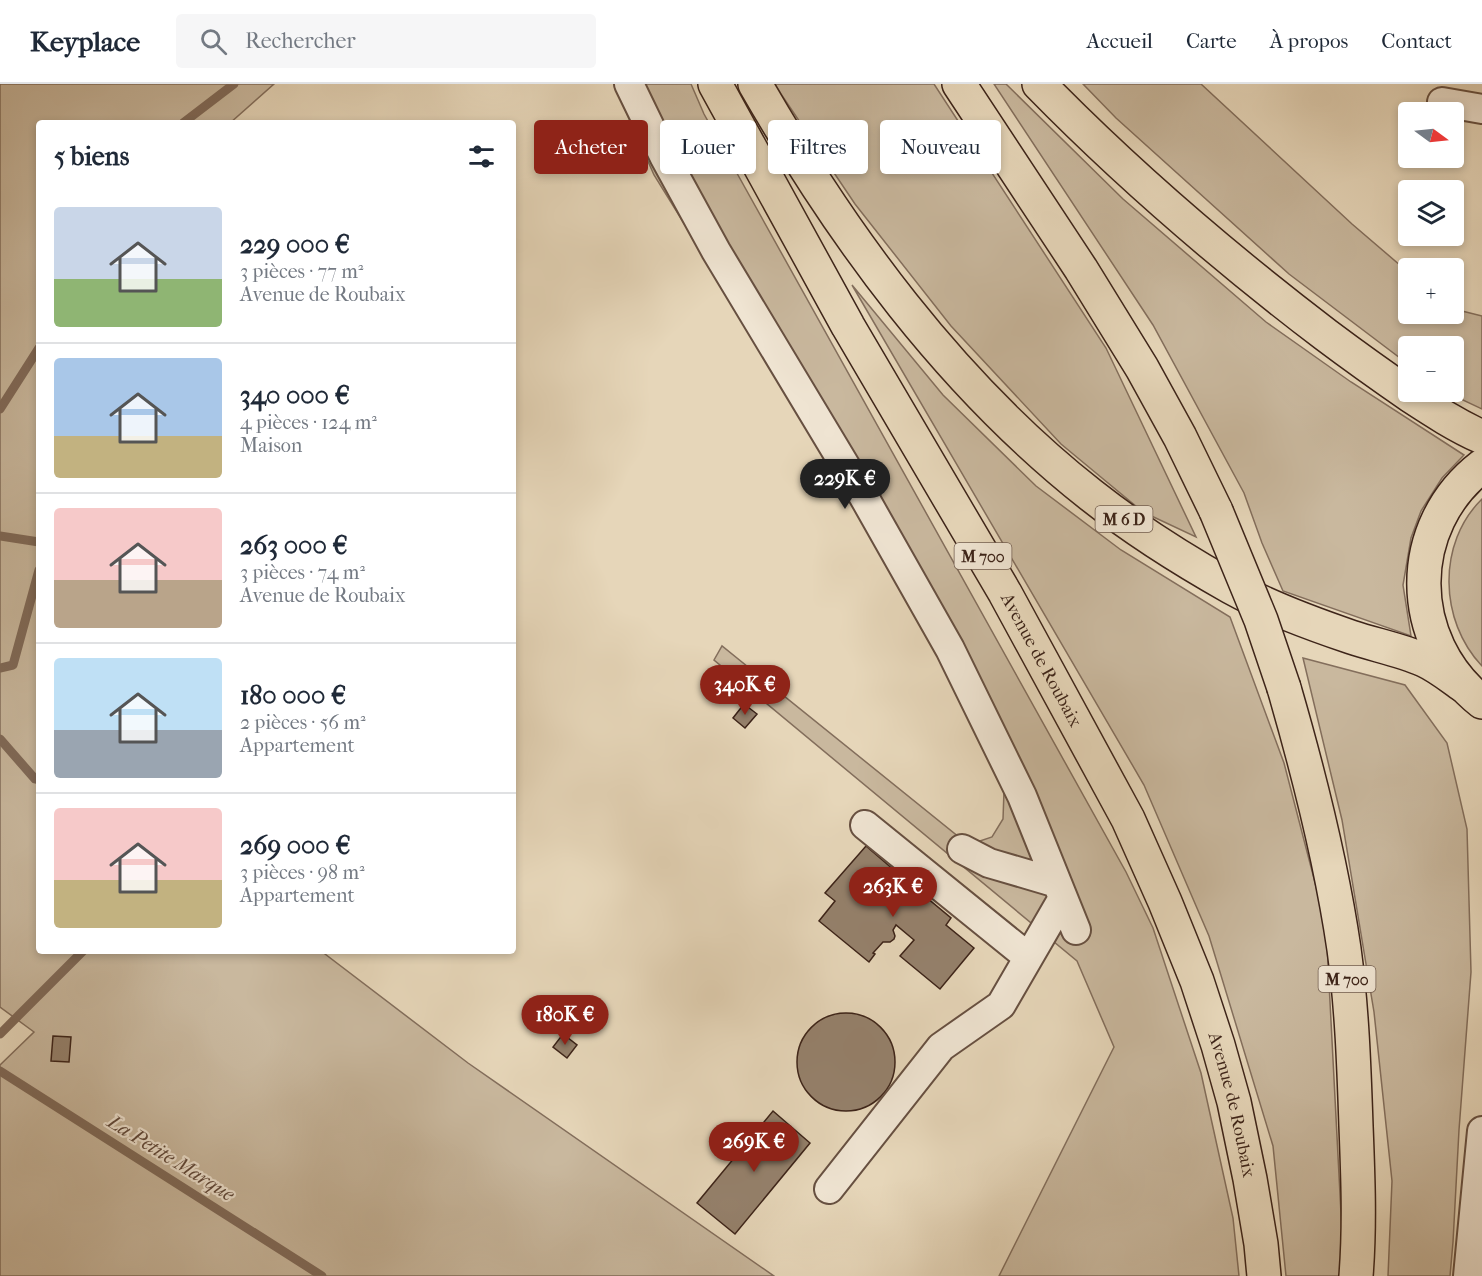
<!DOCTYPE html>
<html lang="fr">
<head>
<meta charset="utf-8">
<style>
  :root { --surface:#fff; --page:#f6f6f7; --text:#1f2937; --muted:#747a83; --line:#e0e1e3; --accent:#8f2418 }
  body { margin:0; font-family:"IM FELL French Canon",serif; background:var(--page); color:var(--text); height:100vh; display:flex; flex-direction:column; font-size:22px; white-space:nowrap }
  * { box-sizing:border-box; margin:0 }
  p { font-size:20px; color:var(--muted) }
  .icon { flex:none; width:33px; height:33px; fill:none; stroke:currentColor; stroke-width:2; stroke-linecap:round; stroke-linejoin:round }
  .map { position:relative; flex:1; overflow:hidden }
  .drawer { position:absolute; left:36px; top:36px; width:480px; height:834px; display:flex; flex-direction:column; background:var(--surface); border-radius:6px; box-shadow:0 3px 9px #0003 }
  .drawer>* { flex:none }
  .hud { position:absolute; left:534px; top:36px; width:570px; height:54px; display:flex; gap:12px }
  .needle { width:39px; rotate:105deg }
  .controls { position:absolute; left:1398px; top:18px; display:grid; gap:12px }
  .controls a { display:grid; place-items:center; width:66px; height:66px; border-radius:6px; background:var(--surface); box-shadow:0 3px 9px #0003; font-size:30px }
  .price { position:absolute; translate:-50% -51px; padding:0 14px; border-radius:21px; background:var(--accent); color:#fff; font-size:20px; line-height:39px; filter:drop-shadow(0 2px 3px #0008) }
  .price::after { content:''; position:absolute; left:50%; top:36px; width:18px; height:14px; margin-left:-9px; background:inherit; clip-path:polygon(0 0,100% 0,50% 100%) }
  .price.on { background:#222; color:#fff }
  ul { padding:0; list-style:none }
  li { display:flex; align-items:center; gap:18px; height:150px; padding:0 18px }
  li+li { border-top:2px solid var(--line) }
  li span { display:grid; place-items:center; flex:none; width:168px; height:120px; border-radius:6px; color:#555 }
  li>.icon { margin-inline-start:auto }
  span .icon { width:72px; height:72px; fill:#fffc; stroke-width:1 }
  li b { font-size:26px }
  h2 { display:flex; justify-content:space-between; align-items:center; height:72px; padding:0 18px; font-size:26px }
  .chip { padding:0 21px; border-radius:6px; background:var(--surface); box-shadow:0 3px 9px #0003; font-size:21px; line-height:54px }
  .chip.on { background:var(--accent); color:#fff }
  header { display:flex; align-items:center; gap:36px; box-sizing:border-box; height:84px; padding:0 30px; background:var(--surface); border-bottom:2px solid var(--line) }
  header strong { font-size:28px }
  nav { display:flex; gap:33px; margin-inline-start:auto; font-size:21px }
  .search { width:420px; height:54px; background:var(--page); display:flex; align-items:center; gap:15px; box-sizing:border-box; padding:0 21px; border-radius:6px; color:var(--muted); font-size:22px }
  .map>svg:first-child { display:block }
  .green { fill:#c9b89e; stroke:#836e5c; stroke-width:1.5 }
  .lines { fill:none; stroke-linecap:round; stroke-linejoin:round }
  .stream { stroke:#806a59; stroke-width:9 }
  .building { fill:#95816c; stroke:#3d2419; stroke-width:1.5 }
  .minor-casing { stroke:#675041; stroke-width:32 }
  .highway-casing { stroke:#3d2419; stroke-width:36 }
  .minor { stroke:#efe4d2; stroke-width:28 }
  .highway { stroke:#e6d6b9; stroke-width:33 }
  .highway-bridge-casing { stroke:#3d2419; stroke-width:36; stroke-linecap:butt }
  .highway-bridge { stroke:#e6d6b9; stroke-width:33 }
  .labels { text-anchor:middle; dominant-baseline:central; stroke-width:4.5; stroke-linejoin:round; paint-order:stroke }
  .shield { fill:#efe4d2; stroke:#725e50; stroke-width:1.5 }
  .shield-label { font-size:16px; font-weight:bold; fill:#3d2419 }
  .street-label { font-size:18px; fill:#3d2419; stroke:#efe4d2 }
  .water-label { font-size:20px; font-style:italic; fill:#5f4739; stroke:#efe4d2 }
</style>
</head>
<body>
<header>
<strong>Keyplace</strong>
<div class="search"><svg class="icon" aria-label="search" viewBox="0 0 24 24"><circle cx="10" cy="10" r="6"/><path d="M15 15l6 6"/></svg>Rechercher</div>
<nav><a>Accueil</a><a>Carte</a><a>À propos</a><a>Contact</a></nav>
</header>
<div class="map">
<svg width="1482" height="1192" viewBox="0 0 1482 1192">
  <rect width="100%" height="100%" fill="#e6d6b9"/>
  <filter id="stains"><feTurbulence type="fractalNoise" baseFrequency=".00333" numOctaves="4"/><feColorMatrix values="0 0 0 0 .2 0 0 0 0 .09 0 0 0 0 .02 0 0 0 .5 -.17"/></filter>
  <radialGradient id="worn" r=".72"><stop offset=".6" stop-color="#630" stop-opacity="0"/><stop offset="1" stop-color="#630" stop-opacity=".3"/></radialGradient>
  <path class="green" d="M 0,0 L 274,0 L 230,39 L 39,39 L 39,867 L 321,867 L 468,979 L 774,1192 L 0,1192 L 0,981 L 34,948 L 0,923 Z
    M 614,0 L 691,0 L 704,30 L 1126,788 L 1153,844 L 1201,989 L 1233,1134 L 1239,1192 L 999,1192 L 1114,963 L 1077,877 L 714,576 L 722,562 L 959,753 L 980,757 L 992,753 L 1003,735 L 1004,707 L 995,676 L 856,417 L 654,91 Z
    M 775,0 L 934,0 L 1106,264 L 1196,453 L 1143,428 L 1061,360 L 951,242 L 855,120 L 781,10 Z
    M 994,0 L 1006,0 L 1123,115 L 1266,238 L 1351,298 L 1464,371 L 1442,394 L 1421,427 L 1411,454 L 1403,501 L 1411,552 L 1283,507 L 1262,459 L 1244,409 L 1153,241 Z
    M 1083,0 L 1201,0 L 1352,140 L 1408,188 L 1408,230 L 1454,230 L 1454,225 L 1482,232 L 1482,325 L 1446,308 L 1454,308 L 1454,262 L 1408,262 L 1408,280 L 1289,190 L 1116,34 Z
    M 852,201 L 943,311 L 1036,402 L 1121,466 L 1230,533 L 1284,679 L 1326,841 L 1343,1168 L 1340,1192 L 1286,1192 L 1273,1062 L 1209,852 L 1144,701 Z
    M 1482,415 L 1482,582 C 1439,537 1437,459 1482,415 Z
    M 1303,574 L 1405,601 L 1447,659 L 1467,745 L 1471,888 L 1459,1046 L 1453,1158 L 1450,1192 L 1388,1192 L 1392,1097 L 1374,928 L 1342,736 Z"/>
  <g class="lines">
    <path class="stream" d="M 183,39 L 234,0
      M 0,325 L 39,264
      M 0,452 L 39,458
      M 0,584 L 13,581 L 39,486
      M 0,655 L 35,695 L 39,696
      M 0,950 L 83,867
      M 0,987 L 322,1192"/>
  </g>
  <path class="building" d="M 744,620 L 757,630 L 745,644 L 733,634 Z
    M 866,762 L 916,805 L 914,807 L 918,811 L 921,809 L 951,834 L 946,841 L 974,864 L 940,905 L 900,872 L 914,856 L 896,841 L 893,846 L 895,852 L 894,855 L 890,858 L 883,858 L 873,869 L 875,870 L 869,878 L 819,837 L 835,817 L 825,809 Z
    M797 978a49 49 0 1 1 98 0a49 49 0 1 1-98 0Z
    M 563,950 L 577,961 L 567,974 L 553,963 Z
    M 53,952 L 71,953 L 69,978 L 51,977 Z
    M 773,1027 L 810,1059 L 735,1150 L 697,1119 Z"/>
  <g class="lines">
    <defs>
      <path id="minor" d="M 629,0 L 664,72 L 716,167 L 864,413 L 950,565 L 1022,712 L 1076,846
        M 1442,18 L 1482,25
        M 865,741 L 1028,873
        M 962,765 L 989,779 L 1057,799
        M 829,1105 L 941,963 L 1001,921 L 1063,814
        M 1468,1192 L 1482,1047"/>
      <g id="highway">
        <path id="s1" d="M 715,0 L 848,242 L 1005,509 L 1128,735 L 1165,818 L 1197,897 L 1218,961 L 1234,1018 L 1250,1095 L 1261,1160 L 1264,1192"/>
        <path d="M 755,0 C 843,153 950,300 1091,411 C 1134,445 1183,476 1231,503 C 1269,524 1310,539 1351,553 C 1375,561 1401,566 1424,576 C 1439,583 1451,593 1464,602"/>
        <path d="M 959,0 L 1081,185 L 1142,284 L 1180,353 L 1216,427"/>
        <path d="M 1039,0 C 1128,91 1225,174 1326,251 C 1354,272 1382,292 1411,312 C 1434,327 1457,342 1482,353"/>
        <path d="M 1482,382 C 1404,442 1405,557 1482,618"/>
        <path d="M 1284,604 C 1309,690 1331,776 1344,865 C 1352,924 1354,983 1356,1042 C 1358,1092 1360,1142 1356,1192"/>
      </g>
    </defs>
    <use href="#minor" class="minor-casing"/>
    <use href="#highway" class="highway-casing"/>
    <use href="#minor" class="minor"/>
    <use href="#highway" class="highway"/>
    <defs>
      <path id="highway-bridge" d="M 1216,427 L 1261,536 L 1284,604"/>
    </defs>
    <use href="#highway-bridge" class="highway-bridge-casing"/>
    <use href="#highway-bridge" class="highway-bridge"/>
  </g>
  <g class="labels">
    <g class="shield">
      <rect x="1095.5" y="422" width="57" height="26" rx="4.5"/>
      <rect x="954.5" y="459" width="57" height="26" rx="4.5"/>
      <rect x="1318.5" y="882" width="57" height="26" rx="4.5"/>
    </g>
    <g class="shield-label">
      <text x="1124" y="435">M 6 D</text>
      <text x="983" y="472">M 700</text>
      <text x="1347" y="895">M 700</text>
    </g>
    <g class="street-label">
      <text stroke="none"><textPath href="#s1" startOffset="662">Avenue de Roubaix</textPath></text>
      <text stroke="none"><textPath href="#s1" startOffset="1148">Avenue de Roubaix</textPath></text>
    </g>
    <g class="water-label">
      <text transform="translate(171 1074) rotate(32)">La Petite Marque</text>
    </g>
  </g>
  <rect width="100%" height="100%" filter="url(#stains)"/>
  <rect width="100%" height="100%" fill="url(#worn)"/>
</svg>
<div class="controls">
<a><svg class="needle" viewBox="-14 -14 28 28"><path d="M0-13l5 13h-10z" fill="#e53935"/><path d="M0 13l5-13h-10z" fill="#747a83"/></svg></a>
<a><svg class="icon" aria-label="layers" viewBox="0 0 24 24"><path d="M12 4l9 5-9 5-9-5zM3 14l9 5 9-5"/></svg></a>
<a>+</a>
<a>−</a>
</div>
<b class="price on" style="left:845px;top:426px">229K €</b>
<b class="price" style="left:745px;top:632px">340K €</b>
<b class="price" style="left:893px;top:834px">263K €</b>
<b class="price" style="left:565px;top:962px">180K €</b>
<b class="price" style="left:754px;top:1089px">269K €</b>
<div class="hud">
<a class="chip on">Acheter</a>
<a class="chip">Louer</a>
<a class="chip">Filtres</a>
<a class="chip">Nouveau</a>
</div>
<section class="drawer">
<h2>5 biens<svg class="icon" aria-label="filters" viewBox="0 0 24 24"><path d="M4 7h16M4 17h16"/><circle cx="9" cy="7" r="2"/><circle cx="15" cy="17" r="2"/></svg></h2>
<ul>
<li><span style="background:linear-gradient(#c9d6e8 60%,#8fb573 0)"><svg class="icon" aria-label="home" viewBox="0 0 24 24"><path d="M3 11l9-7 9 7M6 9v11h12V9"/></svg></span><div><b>229 000 €</b><p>3 pièces · 77 m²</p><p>Avenue de Roubaix</p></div></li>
<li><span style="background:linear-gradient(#a9c7e8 65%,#c2b280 0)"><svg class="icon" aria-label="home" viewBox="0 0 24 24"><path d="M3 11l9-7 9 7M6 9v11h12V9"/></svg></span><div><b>340 000 €</b><p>4 pièces · 124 m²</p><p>Maison</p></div></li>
<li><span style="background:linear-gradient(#f6c9c9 60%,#b9a48a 0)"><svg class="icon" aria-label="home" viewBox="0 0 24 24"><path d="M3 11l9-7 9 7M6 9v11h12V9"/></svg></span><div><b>263 000 €</b><p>3 pièces · 74 m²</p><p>Avenue de Roubaix</p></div></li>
<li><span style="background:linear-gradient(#bfe0f5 60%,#9aa5b1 0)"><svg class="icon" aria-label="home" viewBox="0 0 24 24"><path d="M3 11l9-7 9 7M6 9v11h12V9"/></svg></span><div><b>180 000 €</b><p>2 pièces · 56 m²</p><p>Appartement</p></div></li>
<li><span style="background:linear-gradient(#f6c9c9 60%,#c2b280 0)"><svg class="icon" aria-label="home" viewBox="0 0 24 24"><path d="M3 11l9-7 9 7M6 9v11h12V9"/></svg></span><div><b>269 000 €</b><p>3 pièces · 98 m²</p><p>Appartement</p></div></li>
</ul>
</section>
</div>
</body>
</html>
